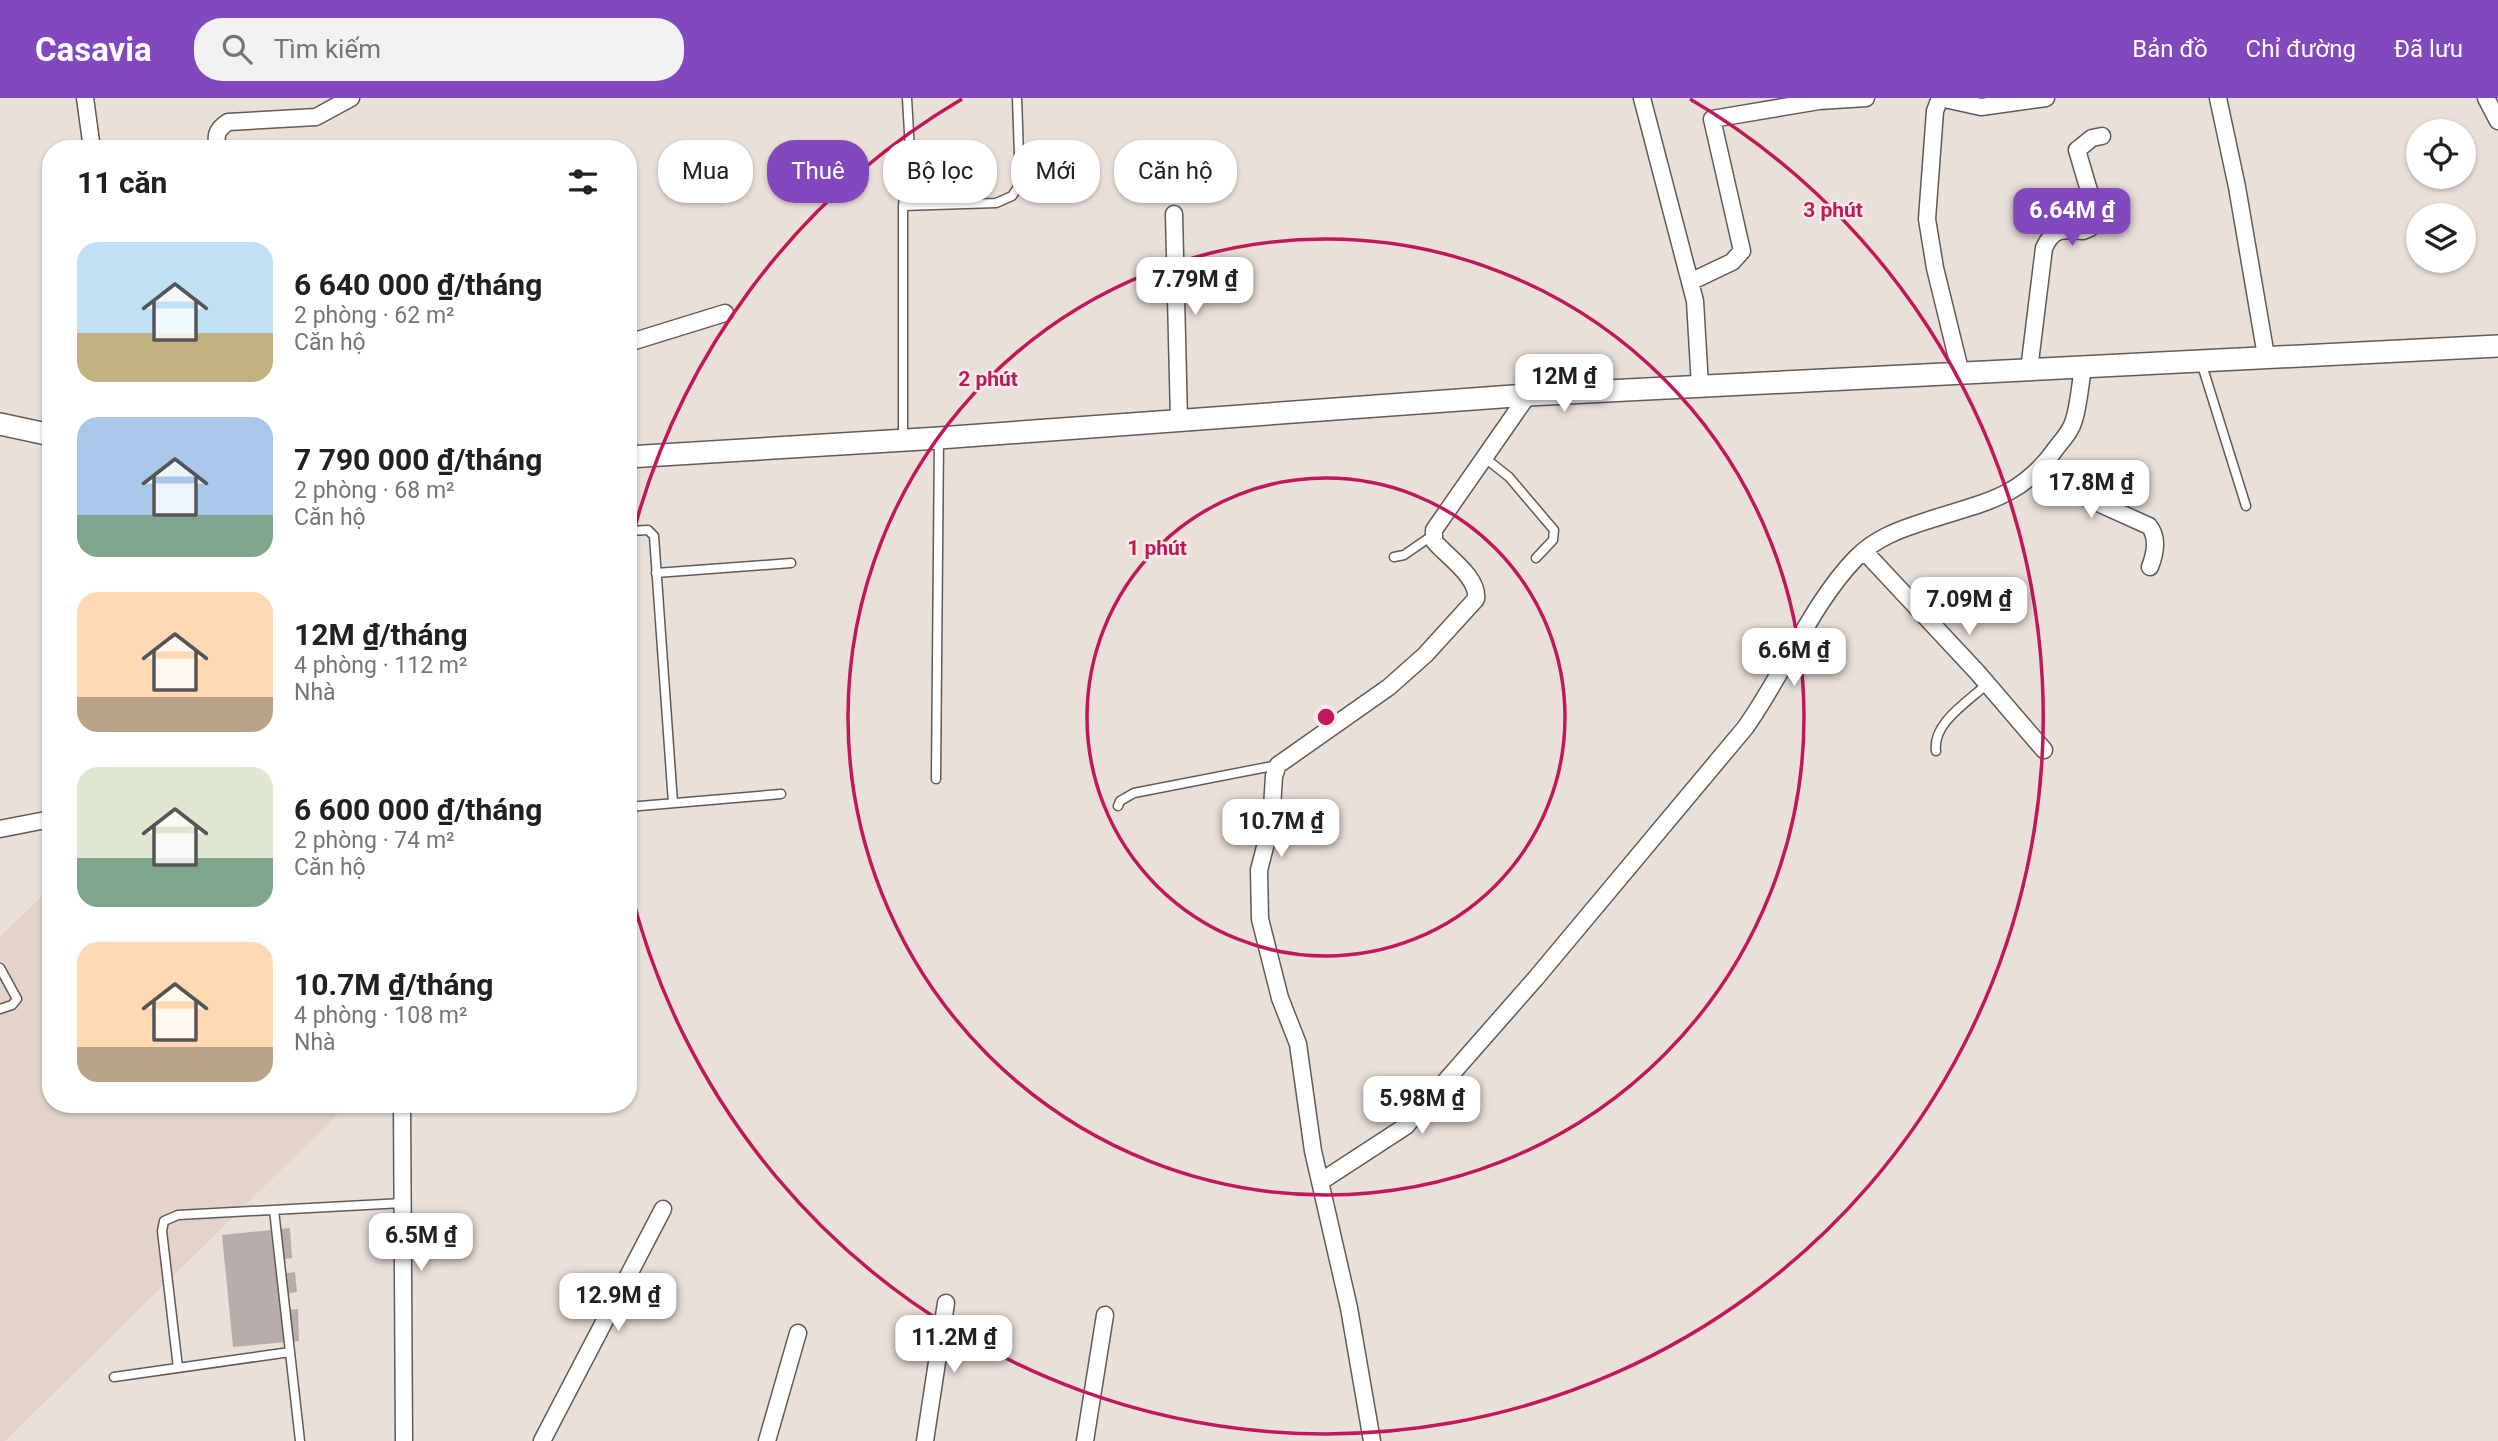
<!DOCTYPE html>
<html lang="vi">
<head>
<meta charset="utf-8">
<style>
  :root { --surface:#fff; --page:#f2f2f2; --text:#202124; --muted:#757577; --accent:#8249bf }
  body { margin:0; font-family:Roboto,sans-serif; background:var(--page); color:var(--text); height:100vh; display:flex; flex-direction:column; font-size:26px; white-space:nowrap }
  * { box-sizing:border-box; margin:0 }
  p { font-size:23px; color:var(--muted) }
  .icon { flex:none; width:38px; height:38px; fill:none; stroke:currentColor; stroke-width:2; stroke-linecap:round; stroke-linejoin:round }
  .map { position:relative; flex:1; overflow:hidden }
  .side { position:absolute; left:42px; top:42px; width:595px; height:973px; display:flex; flex-direction:column; background:var(--surface); border-radius:28px; box-shadow:0 2px 5px #0004 }
  .side>* { flex:none }
  .guide { position:absolute; left:658px; top:42px; width:665px; height:63px; display:flex; gap:14px }
  .tools { position:absolute; left:2406px; top:21px; display:grid; gap:14px }
  .tools a { display:grid; place-items:center; width:70px; height:70px; border-radius:50%; background:var(--surface); box-shadow:0 2px 5px #0004; font-size:35px }
  .price { position:absolute; translate:-50% -60px; padding:0 16px; border-radius:14px; background:#fff; color:#222; font-size:23px; line-height:46px; filter:drop-shadow(0 2px 4px #0008) }
  .price::after { content:''; position:absolute; left:50%; top:42px; width:21px; height:16px; margin-left:-10px; background:inherit; clip-path:polygon(0 0,100% 0,50% 100%) }
  .price.current { background:var(--accent); color:#fff }
  ul { padding:0; list-style:none }
  li { display:flex; align-items:center; gap:21px; height:175px; padding:0 35px }
  li span { display:grid; place-items:center; flex:none; width:196px; height:140px; border-radius:21px; color:#555 }
  li>.icon { margin-inline-start:auto }
  span .icon { width:84px; height:84px; fill:#fffc; stroke-width:1 }
  li b { font-size:30px }
  h2 { display:flex; justify-content:space-between; align-items:center; height:84px; padding:0 35px; font-size:30px }
  .tag { padding:0 24px; border-radius:28px; background:var(--surface); box-shadow:0 2px 5px #0004; font-size:24px; line-height:63px }
  .tag.current { background:var(--accent); color:#fff }
  header { display:flex; align-items:center; gap:42px; box-sizing:border-box; height:98px; padding:0 35px; background:var(--accent); color:#fff }
  header strong { font-size:33px }
  nav { display:flex; gap:38px; margin-inline-start:auto; font-size:24px }
  .search { width:490px; height:63px; background:var(--page); display:flex; align-items:center; gap:18px; box-sizing:border-box; padding:0 24px; border-radius:28px; color:var(--muted); font-size:26px }
  .map>svg:first-child { display:block }
  .built { fill:#e3d3c9 }
  .building { fill:#b8adab }
  .lines { fill:none; stroke-linecap:round; stroke-linejoin:round }
  .lane-casing { stroke:#625a55; stroke-width:11 }
  .street-casing { stroke:#625a55; stroke-width:19 }
  .secondary-casing { stroke:#625a55; stroke-width:24 }
  .lane { stroke:#fff; stroke-width:8 }
  .street { stroke:#fff; stroke-width:16 }
  .secondary { stroke:#fff; stroke-width:21 }
  .ring { fill:none; stroke:#c2185b; stroke-width:3.5 }
  .centre { fill:#c2185b; stroke:#f7ede8; stroke-width:3.5 }
  .ring-label { font-size:21px; text-anchor:middle; font-weight:bold; fill:#c2185b; stroke:#f7ede8; stroke-width:5; stroke-linejoin:round; paint-order:stroke }
</style>
</head>
<body>
<header>
<strong>Casavia</strong>
<div class="search"><svg class="icon" aria-label="search" viewBox="0 0 24 24"><circle cx="10" cy="10" r="6"/><path d="M15 15l6 6"/></svg>Tìm kiếm</div>
<nav><a>Bản đồ</a><a>Chỉ đường</a><a>Đã lưu</a></nav>
</header>
<div class="map">
<svg width="2498" height="1343" viewBox="0 0 2498 1343">
  <rect width="100%" height="100%" fill="#eae0da"/>
  <path class="built" d="M 51,789 L 51,1006 L 348,1006 L 5,1343 L 0,1343 L 0,839 Z"/>
  <path class="building" d="M 290,1130 L 292,1160 L 280,1162 L 280,1176 L 295,1174 L 297,1194 L 284,1196 L 285,1212 L 298,1211 L 299,1243 L 233,1249 L 222,1137 Z"/>
  <g class="lines">
    <defs>
      <path id="lane" d="M 907,0 L 910,52 L 903,108 L 996,105 L 1012,98 L 1020,86 L 1017,0
        M 2201,264 L 2246,408
        M 903,342 L 903,108
        M 1485,360 L 1509,379 L 1554,432 L 1553,442 L 1536,460
        M 628,433 L 648,432 L 654,438 L 673,705
        M 1394,459 L 1404,457 L 1433,437
        M 656,475 L 791,465
        M 1936,653 C 1932,625 1969,603 1987,586
        M 936,681 L 939,340
        M 1118,708 L 1120,703 L 1134,695 L 1278,667
        M 628,709 L 781,696
        M 0,870 L 17,901 L 12,907 L 0,911
        M 274,1112 L 300,1343
        M 178,1270 L 162,1133 L 164,1123 L 178,1117 L 403,1105
        M 114,1279 L 290,1254"/>
      <path id="street" d="M 85,0 L 92,51
        M 1642,0 L 1695,203 L 1700,288
        M 1940,0 L 1935,13 L 1927,121 L 1935,170 L 1961,276
        M 1940,0 L 1981,9 L 2046,0
        M 2218,0 L 2237,89 L 2266,258
        M 2486,0 L 2498,23
        M 218,51 C 215,38 216,32 228,24 L 316,19 L 351,0
        M 1174,116 L 1179,322
        M 1690,184 L 1732,164 L 1742,153 L 1712,21 L 1819,3 L 1866,0
        M 628,245 L 725,215
        M 2029,272 L 2044,150 C 2053,130 2063,131 2083,133 L 2090,130 L 2096,116 L 2077,52 L 2092,40 L 2102,38
        M 2036,377 L 2149,428 C 2159,440 2155,456 2150,469
        M 1864,453 L 1977,574 L 2044,652
        M 0,731 L 51,721
        M 402,1006 L 404,1343
        M 1320,1084 L 1406,1028 L 1536,880 L 1745,630 C 1783,577 1812,505 1856,460 C 1875,440 1901,431 1926,423 C 1983,404 2021,401 2057,349 C 2064,340 2071,333 2074,322 C 2079,306 2080,287 2083,270
        M 542,1343 L 663,1111
        M 767,1343 L 798,1235
        M 925,1343 L 946,1205
        M 1085,1343 L 1105,1217
        M 1372,1343 L 1349,1210 L 1313,1053 L 1298,946 L 1280,900 L 1260,821 L 1259,772 L 1271,726 L 1274,678 L 1278,667 L 1389,589 L 1425,557 L 1476,501 C 1479,479 1446,458 1434,443 L 1434,432 L 1528,297"/>
      <path id="secondary" d="M 0,326 L 51,337
        M 628,359 L 939,340 L 1528,297 L 2498,248"/>
    </defs>
    <use href="#lane" class="lane-casing"/>
    <use href="#street" class="street-casing"/>
    <use href="#secondary" class="secondary-casing"/>
    <use href="#lane" class="lane"/>
    <use href="#street" class="street"/>
    <use href="#secondary" class="secondary"/>
  </g>
  <g class="ring">
    <circle cx="1326" cy="619" r="239"/>
    <circle cx="1326" cy="619" r="478"/>
    <path d="M629 452A717 717 0 0 1 962 1M1690 1A717 717 0 1 1 629 786"/>
  </g>
  <circle cx="1326" cy="619" r="10" class="centre"/>
  <g class="ring-label">
    <text x="1833" y="119">3 phút</text>
    <text x="988" y="288">2 phút</text>
    <text x="1157" y="457">1 phút</text>
  </g>
</svg>
<div class="tools">
<a><svg class="icon" aria-label="locate" viewBox="0 0 24 24"><circle cx="12" cy="12" r="6"/><path d="M12 2v4M12 18v4M2 12h4M18 12h4"/></svg></a>
<a><svg class="icon" aria-label="layers" viewBox="0 0 24 24"><path d="M12 4l9 5-9 5-9-5zM3 14l9 5 9-5"/></svg></a>
</div>
<b class="price current" style="left:2072px;top:150px">6.64M ₫</b>
<b class="price" style="left:1195px;top:219px">7.79M ₫</b>
<b class="price" style="left:1564px;top:316px">12M ₫</b>
<b class="price" style="left:2091px;top:422px">17.8M ₫</b>
<b class="price" style="left:1969px;top:539px">7.09M ₫</b>
<b class="price" style="left:1794px;top:590px">6.6M ₫</b>
<b class="price" style="left:1281px;top:761px">10.7M ₫</b>
<b class="price" style="left:1422px;top:1038px">5.98M ₫</b>
<b class="price" style="left:421px;top:1175px">6.5M ₫</b>
<b class="price" style="left:618px;top:1235px">12.9M ₫</b>
<b class="price" style="left:954px;top:1277px">11.2M ₫</b>
<div class="guide">
<a class="tag">Mua</a>
<a class="tag current">Thuê</a>
<a class="tag">Bộ lọc</a>
<a class="tag">Mới</a>
<a class="tag">Căn hộ</a>
</div>
<section class="side">
<h2>11 căn<svg class="icon" aria-label="filters" viewBox="0 0 24 24"><path d="M4 7h16M4 17h16"/><circle cx="9" cy="7" r="2"/><circle cx="15" cy="17" r="2"/></svg></h2>
<ul>
<li><span style="background:linear-gradient(#bfe0f5 65%,#c2b280 0)"><svg class="icon" aria-label="home" viewBox="0 0 24 24"><path d="M3 11l9-7 9 7M6 9v11h12V9"/></svg></span><div><b>6 640 000 ₫/tháng</b><p>2 phòng · 62 m²</p><p>Căn hộ</p></div></li>
<li><span style="background:linear-gradient(#a9c7e8 70%,#7fa58c 0)"><svg class="icon" aria-label="home" viewBox="0 0 24 24"><path d="M3 11l9-7 9 7M6 9v11h12V9"/></svg></span><div><b>7 790 000 ₫/tháng</b><p>2 phòng · 68 m²</p><p>Căn hộ</p></div></li>
<li><span style="background:linear-gradient(#ffd9b3 75%,#b9a48a 0)"><svg class="icon" aria-label="home" viewBox="0 0 24 24"><path d="M3 11l9-7 9 7M6 9v11h12V9"/></svg></span><div><b>12M ₫/tháng</b><p>4 phòng · 112 m²</p><p>Nhà</p></div></li>
<li><span style="background:linear-gradient(#dfe7d0 65%,#7fa58c 0)"><svg class="icon" aria-label="home" viewBox="0 0 24 24"><path d="M3 11l9-7 9 7M6 9v11h12V9"/></svg></span><div><b>6 600 000 ₫/tháng</b><p>2 phòng · 74 m²</p><p>Căn hộ</p></div></li>
<li><span style="background:linear-gradient(#ffd9b3 75%,#b9a48a 0)"><svg class="icon" aria-label="home" viewBox="0 0 24 24"><path d="M3 11l9-7 9 7M6 9v11h12V9"/></svg></span><div><b>10.7M ₫/tháng</b><p>4 phòng · 108 m²</p><p>Nhà</p></div></li>
</ul>
</section>
</div>
</body>
</html>
